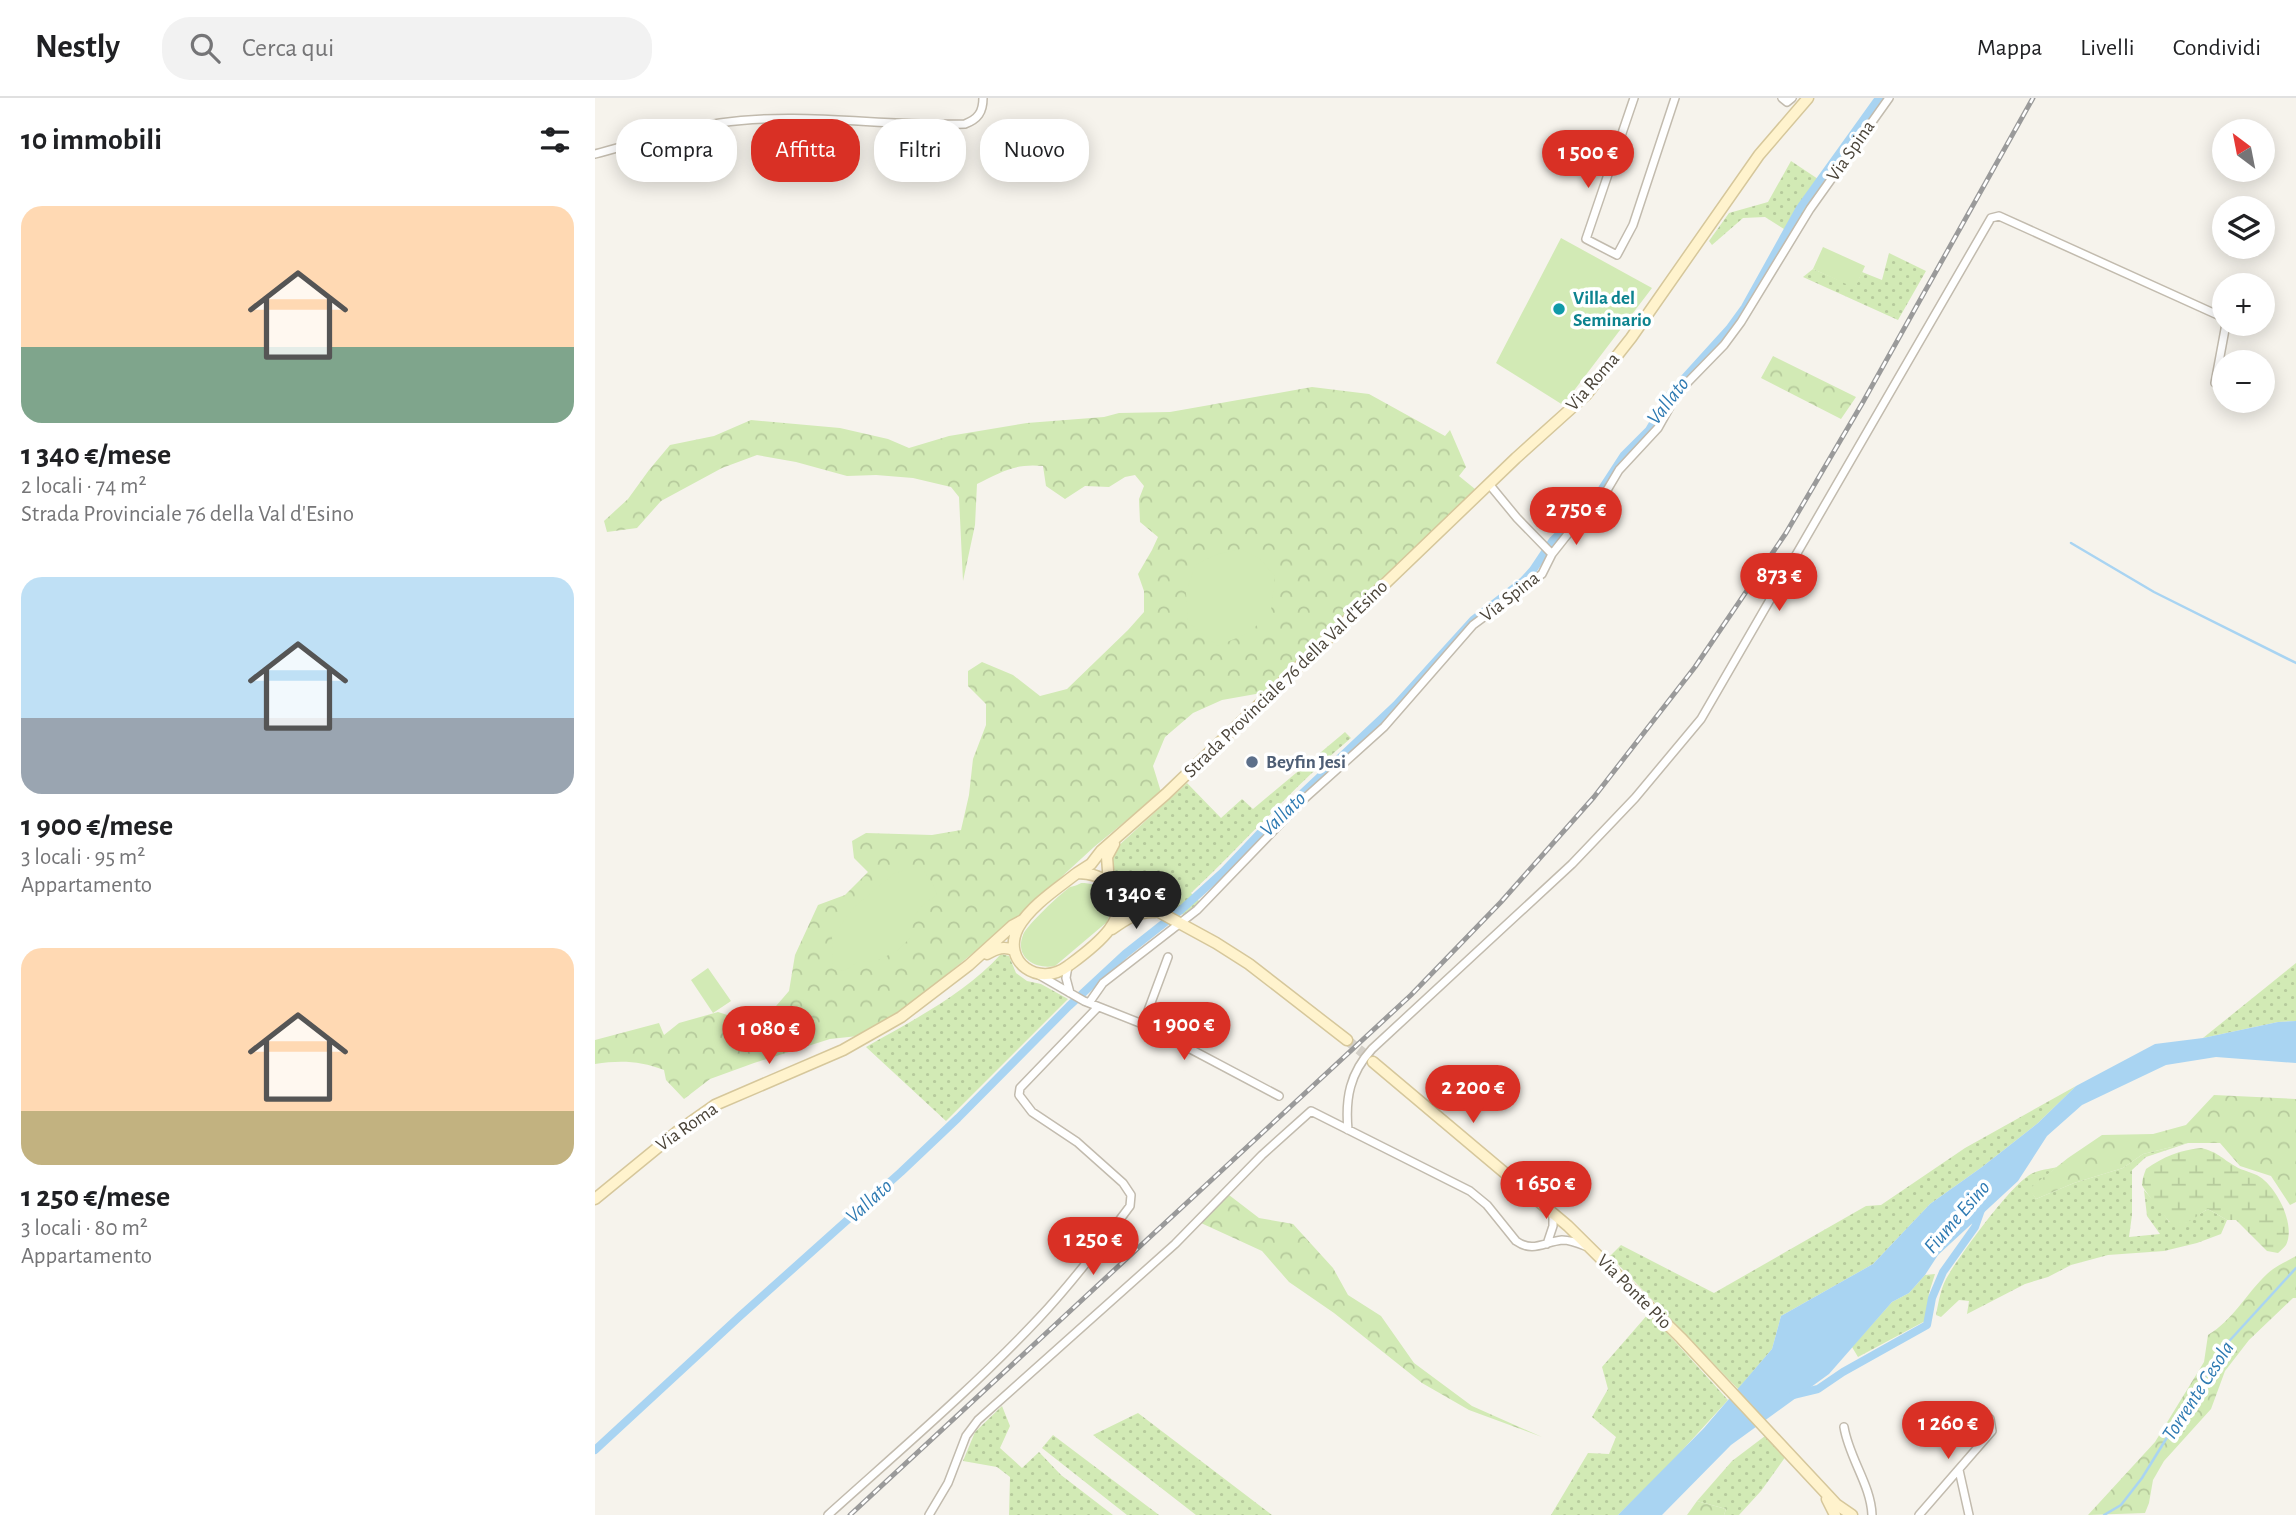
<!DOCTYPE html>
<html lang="it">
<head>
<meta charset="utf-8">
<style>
  :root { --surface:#fff; --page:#f2f2f2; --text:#202124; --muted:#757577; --line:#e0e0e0; --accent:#d93025 }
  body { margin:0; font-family:"Alegreya Sans",sans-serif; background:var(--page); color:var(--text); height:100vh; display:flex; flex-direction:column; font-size:26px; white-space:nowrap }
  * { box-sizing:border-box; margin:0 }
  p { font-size:23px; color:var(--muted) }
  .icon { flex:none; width:38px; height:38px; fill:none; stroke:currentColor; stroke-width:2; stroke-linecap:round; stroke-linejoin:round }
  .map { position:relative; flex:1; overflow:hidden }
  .side { display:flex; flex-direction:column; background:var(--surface); width:595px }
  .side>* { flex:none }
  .top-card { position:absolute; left:21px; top:21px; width:665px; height:63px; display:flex; gap:14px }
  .needle { width:46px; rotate:328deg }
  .fabs { position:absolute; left:1617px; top:21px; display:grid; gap:14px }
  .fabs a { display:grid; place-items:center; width:63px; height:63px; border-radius:50%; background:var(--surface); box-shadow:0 4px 18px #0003; font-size:35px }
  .price { position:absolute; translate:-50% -60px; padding:0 16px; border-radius:24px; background:var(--accent); color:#fff; font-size:23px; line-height:46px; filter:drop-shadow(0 2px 4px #0008) }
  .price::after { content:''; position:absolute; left:50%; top:42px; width:21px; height:16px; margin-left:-10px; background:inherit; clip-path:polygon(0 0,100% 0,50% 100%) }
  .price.current { background:#222; color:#fff }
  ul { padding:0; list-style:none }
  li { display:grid; align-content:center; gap:14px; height:371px; padding:0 21px }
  li span { display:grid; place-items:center; height:217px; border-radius:21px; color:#555 }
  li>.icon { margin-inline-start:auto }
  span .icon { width:126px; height:126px; fill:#fffc; stroke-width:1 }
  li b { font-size:30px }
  h2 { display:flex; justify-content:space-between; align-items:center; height:84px; padding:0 21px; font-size:30px }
  .pill { padding:0 24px; border-radius:28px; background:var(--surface); box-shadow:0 4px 18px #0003; font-size:24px; line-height:63px }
  .pill.current { background:var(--accent); color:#fff }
  header { display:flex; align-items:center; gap:42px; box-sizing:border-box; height:98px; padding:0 35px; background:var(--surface); border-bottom:2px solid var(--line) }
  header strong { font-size:33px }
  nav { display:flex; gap:38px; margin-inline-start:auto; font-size:24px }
  .search { width:490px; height:63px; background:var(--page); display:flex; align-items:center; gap:18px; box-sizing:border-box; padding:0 24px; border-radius:28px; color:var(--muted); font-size:26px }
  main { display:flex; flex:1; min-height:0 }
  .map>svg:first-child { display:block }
  .grass { fill:url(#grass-dots) }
  .forest { fill:url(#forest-crowns) }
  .wetland { fill:url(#wetland-marsh) }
  .garden { fill:#d2eab5 }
  .water { fill:#a9d4f2 }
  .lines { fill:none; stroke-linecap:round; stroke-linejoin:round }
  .stream { stroke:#a9d4f2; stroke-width:2.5 }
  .canal { stroke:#a9d4f2; stroke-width:8 }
  .secondary-tunnel { stroke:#d4d0c8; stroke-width:10; stroke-dasharray:10 5; stroke-linecap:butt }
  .street-casing { stroke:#c2bbae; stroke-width:10 }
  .secondary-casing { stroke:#d6c79b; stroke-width:13 }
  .street { stroke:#fff; stroke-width:7 }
  .secondary { stroke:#fff3cd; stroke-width:10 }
  .rail-casing { stroke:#9a9a9a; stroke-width:5 }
  .rail { stroke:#fff; stroke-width:2.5; stroke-dasharray:8; stroke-linecap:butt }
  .culture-dot { fill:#0f9aa8; stroke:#fff; stroke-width:2.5 }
  .service-dot { fill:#5c6f8a; stroke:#fff; stroke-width:2.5 }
  .labels { text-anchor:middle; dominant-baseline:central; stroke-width:7; stroke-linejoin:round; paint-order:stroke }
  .street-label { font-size:19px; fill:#4b4439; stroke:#fff }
  .culture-label { font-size:19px; font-weight:bold; fill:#0d838f; stroke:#fff; text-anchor:start }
  .service-label { font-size:19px; font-weight:bold; fill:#4e5e75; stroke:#fff; text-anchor:start }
  .water-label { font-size:21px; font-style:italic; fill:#2e7ab2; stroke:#fff }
</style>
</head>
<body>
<header>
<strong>Nestly</strong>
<div class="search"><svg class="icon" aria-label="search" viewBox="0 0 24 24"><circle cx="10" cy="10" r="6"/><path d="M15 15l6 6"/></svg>Cerca qui</div>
<nav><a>Mappa</a><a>Livelli</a><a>Condividi</a></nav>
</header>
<main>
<section class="side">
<h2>10 immobili<svg class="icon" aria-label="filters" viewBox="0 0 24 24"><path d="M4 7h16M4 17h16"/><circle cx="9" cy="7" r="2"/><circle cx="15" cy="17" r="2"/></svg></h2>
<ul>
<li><span style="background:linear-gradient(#ffd9b3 65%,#7fa58c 0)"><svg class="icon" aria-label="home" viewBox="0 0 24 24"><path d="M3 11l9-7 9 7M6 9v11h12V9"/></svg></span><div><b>1 340 €/mese</b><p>2 locali · 74 m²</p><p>Strada Provinciale 76 della Val d'Esino</p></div></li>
<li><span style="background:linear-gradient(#bfe0f5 65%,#9aa5b1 0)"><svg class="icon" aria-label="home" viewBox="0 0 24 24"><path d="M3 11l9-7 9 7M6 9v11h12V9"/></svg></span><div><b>1 900 €/mese</b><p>3 locali · 95 m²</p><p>Appartamento</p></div></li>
<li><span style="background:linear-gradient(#ffd9b3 75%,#c2b280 0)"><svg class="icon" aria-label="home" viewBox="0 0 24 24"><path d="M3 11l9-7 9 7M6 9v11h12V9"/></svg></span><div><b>1 250 €/mese</b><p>3 locali · 80 m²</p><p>Appartamento</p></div></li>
</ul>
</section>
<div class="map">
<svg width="1701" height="1417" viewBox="0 0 1701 1417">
  <defs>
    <pattern id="grass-dots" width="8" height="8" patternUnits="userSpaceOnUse" patternTransform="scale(1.75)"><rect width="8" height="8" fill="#d2eab5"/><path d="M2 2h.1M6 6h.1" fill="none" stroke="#b6ca9c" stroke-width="1.8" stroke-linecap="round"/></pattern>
    <pattern id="forest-crowns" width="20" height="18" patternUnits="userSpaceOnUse" patternTransform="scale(1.75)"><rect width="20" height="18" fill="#d2eab5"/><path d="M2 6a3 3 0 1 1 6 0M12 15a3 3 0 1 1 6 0" fill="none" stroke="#b6ca9c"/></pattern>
    <pattern id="wetland-marsh" width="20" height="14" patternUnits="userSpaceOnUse" patternTransform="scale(1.75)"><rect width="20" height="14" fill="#d2eab5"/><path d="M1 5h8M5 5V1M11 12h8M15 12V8" fill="none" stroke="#b6ca9c"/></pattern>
  </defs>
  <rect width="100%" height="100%" fill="#f6f3ec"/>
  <path class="grass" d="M 1196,63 L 1223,81 L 1231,84 L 1197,136 L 1170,119 L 1148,120 L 1117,147 L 1114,143 L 1134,115 L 1173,104 Z
    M 1294,155 L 1331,173 L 1303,222 L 1208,179 L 1218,171 L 1260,189 L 1267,174 L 1287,182 Z
    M 750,634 L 756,640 C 699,688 650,744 596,795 L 605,804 L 589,817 C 579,813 568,806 558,803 C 549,800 539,802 530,796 C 516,786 515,764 521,750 L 592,685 L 626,720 L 647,701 L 658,711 Z
    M 406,856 L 414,858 L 421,875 L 432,883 L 446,886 L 473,901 L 351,1023 L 271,949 C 318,922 370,896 406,856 Z
    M 1701,865 L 1701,923 L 1683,924 L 1608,940 Z
    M 1481,988 L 1443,1025 L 1387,1069 L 1335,1106 L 1278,1166 L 1186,1218 L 1177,1251 L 1143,1291 L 1015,1158 L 1026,1147 L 1119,1195 L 1271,1108 L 1286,1107 L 1370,1050 Z
    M 1593,1045 L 1551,1059 L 1537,1072 L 1537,1117 L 1534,1139 L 1565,1136 L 1552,1118 L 1549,1092 L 1564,1109 L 1574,1124 L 1590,1125 L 1613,1111 L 1632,1122 L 1626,1136 L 1602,1145 L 1569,1153 L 1513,1157 L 1476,1167 L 1453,1179 L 1430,1186 L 1372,1216 L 1374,1203 L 1364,1202 L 1346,1219 L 1341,1217 C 1344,1202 1346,1188 1354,1176 C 1369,1152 1414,1089 1436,1076 C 1443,1072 1455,1071 1462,1069 L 1435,1091 L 1441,1101 L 1479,1085 L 1528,1070 L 1548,1056 Z
    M 1340,1176 L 1334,1195 L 1332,1222 L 1263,1259 L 1257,1249 L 1297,1204 L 1314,1195 L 1330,1177 Z
    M 1054,1215 L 1133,1302 L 1072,1369 L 1023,1417 L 956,1417 L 993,1355 L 1014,1356 L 1021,1339 L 997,1319 L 1013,1291 L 1007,1269 Z
    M 407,1308 L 415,1328 L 405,1350 L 427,1370 L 444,1354 L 466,1377 L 518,1417 L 414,1417 L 415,1379 L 402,1369 L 368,1363 L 380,1334 Z
    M 543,1315 L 677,1417 L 601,1417 L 498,1337 Z
    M 458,1337 L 564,1417 L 532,1417 L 447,1350 Z
    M 1170,1338 L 1191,1358 L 1166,1393 L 1144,1417 L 1129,1417 L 1131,1411 L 1102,1403 L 1137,1363 Z"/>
  <path class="forest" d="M 1178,258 L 1261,299 L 1246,321 L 1166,280 Z
    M 717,289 L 774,296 L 850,338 L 855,332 L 871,369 L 864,378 L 880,391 L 672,594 L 627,602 L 598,615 L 570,639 L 558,668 L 566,694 L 499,749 L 426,816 L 314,907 L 263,938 L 235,941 L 159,965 L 115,981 L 89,1001 L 71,982 L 69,972 C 45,963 26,962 0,966 L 0,942 L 64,925 L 69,937 L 84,925 L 123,914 L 145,921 L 175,915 L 194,893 L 200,857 L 223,807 L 250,797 L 273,774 L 259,760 L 257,743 L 271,735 L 337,737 L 366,732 L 374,697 L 378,661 L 391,627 L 391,606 L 373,588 L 373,573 L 387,564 L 418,577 L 445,598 L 472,591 L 533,532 L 549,514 L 549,493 L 543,476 L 557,452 L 563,439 L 545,424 L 544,401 L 549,388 L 540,377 L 530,379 L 514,389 L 490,388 L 470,401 L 451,388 L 448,368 C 421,365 406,374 382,386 L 380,427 L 368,483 L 364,399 L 356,389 L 318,380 L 281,377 L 252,378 L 201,364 L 162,357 L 127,370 L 66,403 L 42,430 L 12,434 L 9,423 L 33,401 L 54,372 L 75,347 L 119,338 L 156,322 L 245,330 L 293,341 L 314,350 L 354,338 L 432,325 L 509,319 L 524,315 L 575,314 Z
    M 1619,997 L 1701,1001 L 1701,1104 L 1695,1107 L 1676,1078 L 1645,1068 L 1625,1045 L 1593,1045 L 1548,1056 L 1528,1070 L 1479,1085 L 1441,1101 L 1434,1091 L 1473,1060 L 1507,1037 L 1558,1036 L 1591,1027 Z
    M 634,1097 L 664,1120 L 698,1126 L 738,1170 L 753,1197 L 786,1218 L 819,1265 L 877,1308 L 947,1339 L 874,1312 L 827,1285 L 739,1215 L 694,1184 L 667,1153 L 606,1125 Z
    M 1701,1158 L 1701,1200 L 1698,1200 L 1654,1242 L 1630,1273 L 1616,1311 L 1569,1363 L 1558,1382 L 1554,1405 L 1550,1415 L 1493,1417 L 1560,1344 L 1609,1264 L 1613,1237 C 1638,1222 1651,1196 1672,1176 C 1680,1168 1691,1164 1701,1158 Z
    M 1102,1403 L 1131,1411 L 1129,1417 L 1092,1417 Z"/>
  <path class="wetland" d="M 1606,1050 C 1623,1054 1626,1060 1640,1068 C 1647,1073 1658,1074 1665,1079 C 1682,1090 1701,1127 1691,1147 C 1689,1150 1686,1152 1683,1155 L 1672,1153 L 1641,1122 L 1632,1122 L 1613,1111 C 1604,1116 1589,1130 1578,1127 C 1575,1126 1548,1091 1547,1087 C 1547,1082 1549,1076 1551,1071 C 1568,1059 1585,1052 1606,1050 Z"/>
  <path class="garden" d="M 966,140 L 1057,190 L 968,307 L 901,265 Z
    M 1228,149 L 1270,168 L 1260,190 L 1218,171 Z
    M 646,451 L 664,460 L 680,478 L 676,513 L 655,534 L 623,548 L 593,524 L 591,495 L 600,467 L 623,456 Z
    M 325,768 L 338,786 L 342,797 C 323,809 318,815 316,839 L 302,853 L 281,863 L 263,864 L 249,873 L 238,871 L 237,839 L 259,809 L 300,775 Z
    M 486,785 C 512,785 521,801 512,824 L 460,868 C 441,872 419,860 428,837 C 431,828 466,795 475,789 C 477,789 485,786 486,785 Z
    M 113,870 L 136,903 L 118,915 L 96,882 Z"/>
  <path class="water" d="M 1701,923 L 1701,965 L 1621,959 L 1571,967 L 1487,1007 L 1452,1038 L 1423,1083 L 1343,1157 L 1330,1177 L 1314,1195 L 1297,1204 L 1234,1276 L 1136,1347 L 1067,1417 L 1023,1417 L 1109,1330 L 1177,1251 L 1186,1218 L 1278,1166 L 1335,1106 L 1387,1069 L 1443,1025 L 1481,988 L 1560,946 L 1608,940 L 1683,924 Z"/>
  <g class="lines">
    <path class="stream" d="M 1476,445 L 1559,494 L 1701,565
      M 1509,1417 L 1526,1407 L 1547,1380 L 1626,1252 L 1701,1170"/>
    <path class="canal" d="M 1198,1297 L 1223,1291 L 1248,1274 L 1332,1227 L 1337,1200 L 1348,1174 L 1380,1129 L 1386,1112
      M 0,1352 L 144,1219 L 306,1074 L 363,1020 L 474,908 L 530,856 L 587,811 L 628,774 L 664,736 L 801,607 L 878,522 L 928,483 L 938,472 L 958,442 L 1001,400 L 1029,357 L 1054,332 L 1076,295 L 1134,231 L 1150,209 L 1205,110 L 1284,0"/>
    <path class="secondary-tunnel" d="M 752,942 L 778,963"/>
    <defs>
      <path id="street" d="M 1039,0 L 991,141 L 1022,157 L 1038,127 L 1080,0
        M 1187,0 L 1192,4 L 1197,0
        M 0,56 C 41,45 82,32 125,25 C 206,13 289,29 370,26 C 383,21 388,14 388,0
        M 1620,285 L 1631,226
        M 894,386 L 922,420 L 957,456
        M 473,868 L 471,880 L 475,895
        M 444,877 L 489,903 L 550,927 L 684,998
        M 494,905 L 508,885 L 602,812 L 709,701 L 789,629 L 878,527 L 947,476 L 957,456 L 976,432 L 1002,409 L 1024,372 L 1063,330 L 1077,305 L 1091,286 L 1129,247 L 1146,224 L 1215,111 L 1294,0
        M 548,926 L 573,859
        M 753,1032 C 750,1000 755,975 777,951 L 977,766 L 1040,700 L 1106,621 L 1396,120 L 1404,118 L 1625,218 L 1629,223
        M 952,1146 L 958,1128 L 958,1115
        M 1249,1329 C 1254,1360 1276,1387 1277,1417
        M 1364,1372 L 1374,1417
        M 233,1417 C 304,1353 378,1290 444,1220 C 477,1185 506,1147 535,1108 L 536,1097 L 528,1085 L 482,1044 L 437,1014 L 424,997 L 425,990 L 503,909
        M 334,1417 L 353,1385 L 371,1338 L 383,1322 L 580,1146 L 667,1057 L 716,1013 L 875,1093 L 892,1107 L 921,1143 C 938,1155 949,1144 967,1142 C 975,1142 983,1145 990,1148
        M 1324,1417 L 1397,1333 L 1395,1321 L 1382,1309"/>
      <path id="secondary" d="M 482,775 L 496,766 L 506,753 L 571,696 L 921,360 L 991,297 L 1036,240 L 1164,57 L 1213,0
        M 482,775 C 495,775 507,778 516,788 C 542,819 496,851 473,868 C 444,890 406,864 423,830 C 435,808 463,790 482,775 Z
        M 514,786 L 512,759 L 519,746
        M 522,797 L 533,804 L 555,809 L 621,845 L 654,866 L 752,942
        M 517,831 C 531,821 543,813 560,814
        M 392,856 C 402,850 409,848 419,852
        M 778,964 L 973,1128 L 1086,1240 L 1241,1406 L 1257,1417
        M 0,1101 L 83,1033 L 120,1007 L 248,952 L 306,919 L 374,867 L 417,828 L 428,822
        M 1232,1401 L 1240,1417"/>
    </defs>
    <use href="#street" class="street-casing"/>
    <use href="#secondary" class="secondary-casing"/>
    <use href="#street" class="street"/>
    <use href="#secondary" class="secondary"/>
    <defs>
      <path id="rail" d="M 255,1417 L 816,897 L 906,804 L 999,699 L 1100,569 L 1191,435 L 1268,304 L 1438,0"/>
    </defs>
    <use href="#rail" class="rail-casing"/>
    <use href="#rail" class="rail"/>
  </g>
  <circle class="culture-dot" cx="964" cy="211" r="7"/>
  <circle class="service-dot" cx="657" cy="664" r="7"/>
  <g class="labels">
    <g class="street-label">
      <text transform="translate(1256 53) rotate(-55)">Via Spina</text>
      <text transform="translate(998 284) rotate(-49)">Via Roma</text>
      <text transform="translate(915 499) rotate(-38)">Via Spina</text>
      <text transform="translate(691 581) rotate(-44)">Strada Provinciale 76 della Val d'Esino</text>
      <text transform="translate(92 1029) rotate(-35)">Via Roma</text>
      <text transform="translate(1039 1194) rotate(45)">Via Ponte Pio</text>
    </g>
    <g class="culture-label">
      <text x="978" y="200">Villa del<tspan x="978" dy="22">Seminario</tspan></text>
    </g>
    <g class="service-label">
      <text x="671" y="664">Beyfin Jesi</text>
    </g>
    <g class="water-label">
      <text transform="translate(1073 303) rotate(-52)">Vallato</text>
      <text transform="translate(688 716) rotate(-44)">Vallato</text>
      <text transform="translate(274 1103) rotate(-42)">Vallato</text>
      <text transform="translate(1362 1119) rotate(-49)">Fiume Esino</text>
      <text transform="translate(1603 1293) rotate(-57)">Torrente Cesola</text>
    </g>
  </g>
</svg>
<div class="fabs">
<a><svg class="needle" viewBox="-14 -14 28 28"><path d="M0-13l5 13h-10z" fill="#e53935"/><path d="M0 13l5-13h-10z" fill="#757577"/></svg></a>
<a><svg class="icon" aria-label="layers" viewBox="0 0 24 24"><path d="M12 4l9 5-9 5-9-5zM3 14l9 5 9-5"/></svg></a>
<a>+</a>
<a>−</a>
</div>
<b class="price" style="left:993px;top:92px">1 500 €</b>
<b class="price" style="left:981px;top:449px">2 750 €</b>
<b class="price" style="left:1184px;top:515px">873 €</b>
<b class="price current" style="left:541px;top:833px">1 340 €</b>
<b class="price" style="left:589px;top:964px">1 900 €</b>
<b class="price" style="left:174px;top:968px">1 080 €</b>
<b class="price" style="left:878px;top:1027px">2 200 €</b>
<b class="price" style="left:951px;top:1123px">1 650 €</b>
<b class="price" style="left:498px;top:1179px">1 250 €</b>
<b class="price" style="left:1353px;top:1363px">1 260 €</b>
<div class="top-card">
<a class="pill">Compra</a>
<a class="pill current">Affitta</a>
<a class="pill">Filtri</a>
<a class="pill">Nuovo</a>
</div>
</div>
</main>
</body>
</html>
